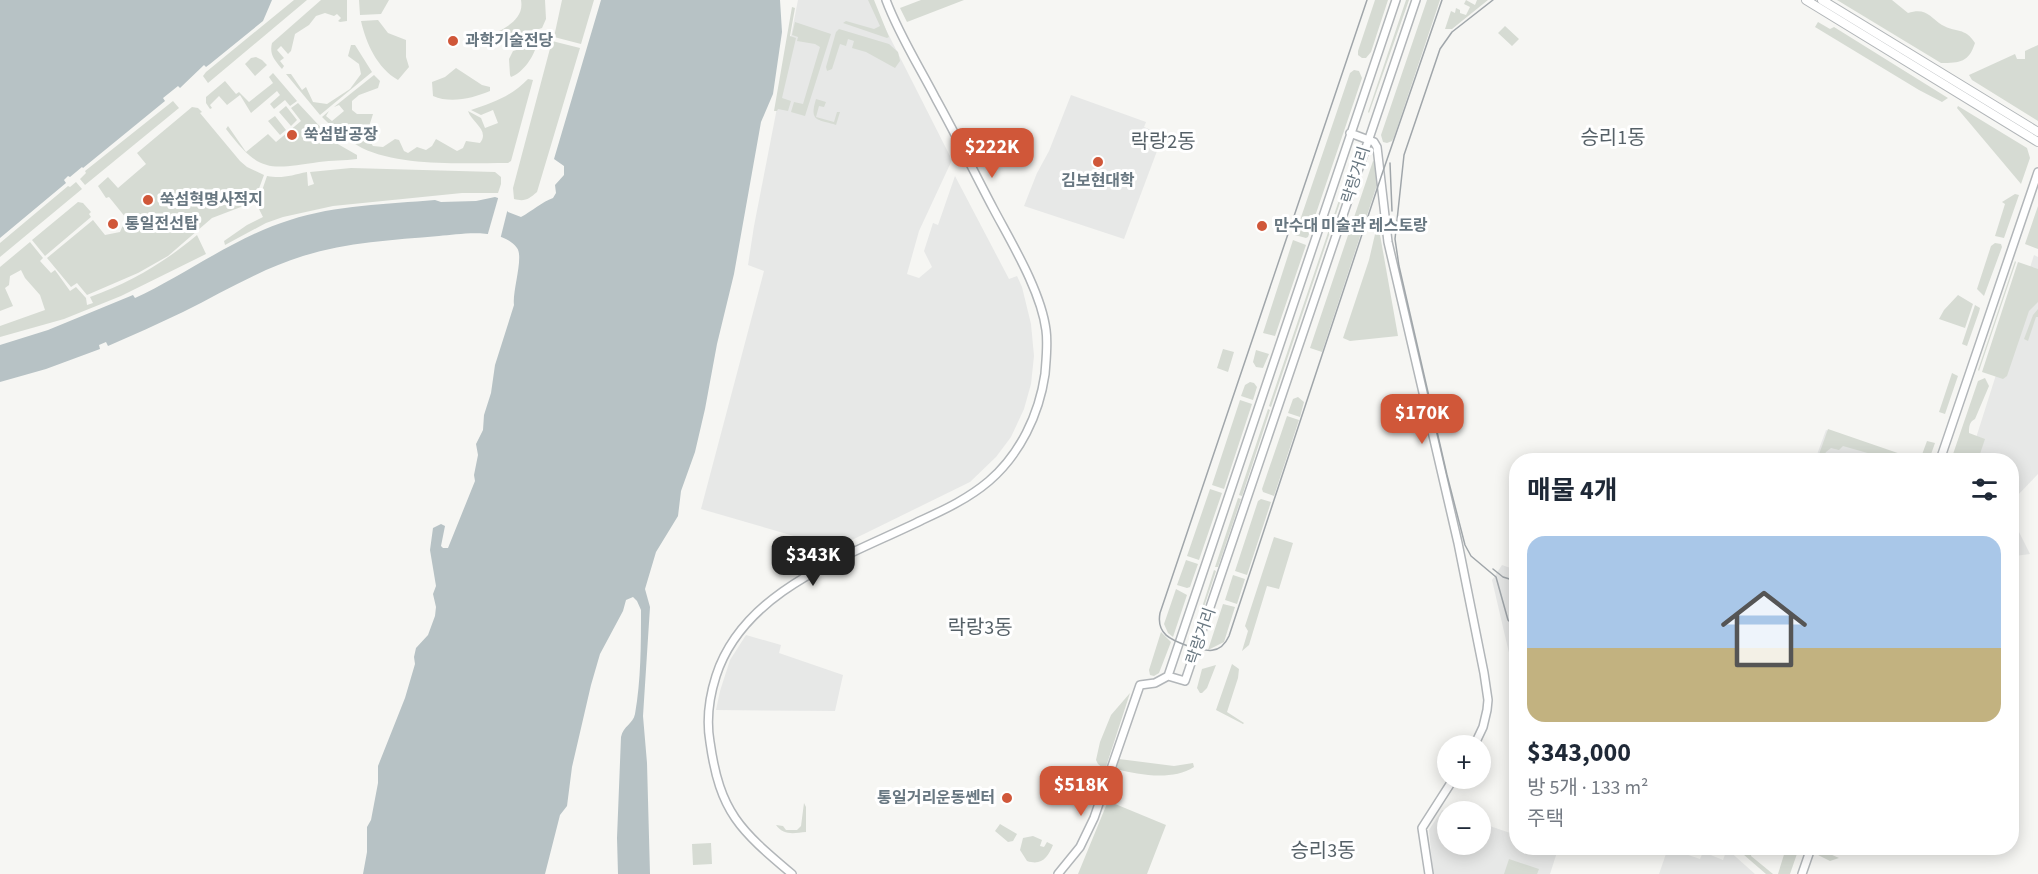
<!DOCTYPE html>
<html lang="ko">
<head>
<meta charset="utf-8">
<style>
  :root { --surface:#fff; --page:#f6f6f7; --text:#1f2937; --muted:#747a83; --line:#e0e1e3; --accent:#d05739 }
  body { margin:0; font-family:"Source Sans 3","Noto Sans KR",sans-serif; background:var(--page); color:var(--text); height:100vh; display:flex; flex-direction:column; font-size:22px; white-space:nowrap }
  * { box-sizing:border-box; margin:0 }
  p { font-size:20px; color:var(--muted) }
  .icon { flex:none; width:33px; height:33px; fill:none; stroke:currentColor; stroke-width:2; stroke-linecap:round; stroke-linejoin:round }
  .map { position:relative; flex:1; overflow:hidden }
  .drawer { position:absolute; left:1509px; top:453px; width:510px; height:402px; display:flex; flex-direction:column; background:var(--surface); border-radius:24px; box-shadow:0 3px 15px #0003 }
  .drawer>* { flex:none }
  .controls { position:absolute; left:1437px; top:735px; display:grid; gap:12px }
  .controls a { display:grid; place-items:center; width:54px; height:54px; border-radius:50%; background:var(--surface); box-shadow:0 3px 15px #0003; font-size:30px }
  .price { position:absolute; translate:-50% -51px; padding:0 14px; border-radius:12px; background:var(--accent); color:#fff; font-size:20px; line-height:39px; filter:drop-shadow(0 2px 3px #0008) }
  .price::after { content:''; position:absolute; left:50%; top:36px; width:18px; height:14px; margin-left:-9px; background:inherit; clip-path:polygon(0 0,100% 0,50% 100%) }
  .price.selected { background:#222; color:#fff }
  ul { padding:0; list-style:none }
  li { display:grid; align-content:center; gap:12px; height:318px; padding:0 18px }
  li+li { border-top:2px solid var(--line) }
  li span { display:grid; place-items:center; height:186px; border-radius:18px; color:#555 }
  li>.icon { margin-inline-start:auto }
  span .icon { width:108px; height:108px; fill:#fffc; stroke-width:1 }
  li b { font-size:26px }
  h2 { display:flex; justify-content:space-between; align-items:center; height:72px; padding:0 18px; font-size:26px }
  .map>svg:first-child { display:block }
  .built { fill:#e7e8e7 }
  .green { fill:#d6dbd3 }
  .water { fill:#b7c2c5 }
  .pier { fill:#f6f6f3 }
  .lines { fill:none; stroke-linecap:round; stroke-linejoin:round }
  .major-casing { stroke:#b2b6b9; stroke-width:10 }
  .highway-casing { stroke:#b1b5b8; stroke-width:10 }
  .major { stroke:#fff; stroke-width:7 }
  .highway { stroke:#fff; stroke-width:8 }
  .tram { stroke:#a0a6aa; stroke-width:1.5 }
  .poi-dot { fill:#d05739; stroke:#fff; stroke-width:2 }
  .labels { text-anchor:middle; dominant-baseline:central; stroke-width:6; stroke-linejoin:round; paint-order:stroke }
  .poi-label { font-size:16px; font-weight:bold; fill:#687781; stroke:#fff; text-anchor:start }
  .street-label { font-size:16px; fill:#687781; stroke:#fff }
  .quarter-label { font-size:20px; fill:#556067; stroke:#fff }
</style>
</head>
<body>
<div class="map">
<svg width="2038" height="874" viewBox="0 0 2038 874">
  <rect width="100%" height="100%" fill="#f6f6f3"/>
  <path class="built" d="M 798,0 L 871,0 L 952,160 L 919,231 L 907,274 L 919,278 L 932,267 L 924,251 L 933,223 L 938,225 L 955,176 L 1009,279 L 1017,276 L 1022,287 L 1031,324 L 1034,356 L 1031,384 L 1024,409 L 1011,437 L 996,457 L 970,482 L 809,561 L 803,548 L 804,539 L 701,509 L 764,271 L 748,265 L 754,226 Z
    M 1071,95 L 1146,122 L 1144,127 L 1163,135 L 1124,239 L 1024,206 L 1037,173 L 1049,151 Z
    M 2034,255 L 2038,257 L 2038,474 L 2016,497 L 2012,513 L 2012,460 L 1969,460 Z
    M 1826,430 L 1912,460 L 1815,460 Z
    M 2012,518 L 2030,554 L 2015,556 L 2018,570 L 2012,575 Z
    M 1502,565 L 1516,570 L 1516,683 L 1492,580 Z
    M 746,635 L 781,645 L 779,653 L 843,675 L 835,711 L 716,710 L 720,691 L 730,660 Z
    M 1442,810 L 1447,812 L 1448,844 L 1480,844 L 1481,823 L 1516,835 L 1516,848 L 1558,849 L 1550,874 L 1433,874 L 1429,830 Z
    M 1668,848 L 1700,859 L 1703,852 L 1723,860 L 1727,849 L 1755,874 L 1659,874 Z"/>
  <path class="green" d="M 294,0 L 307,0 L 208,83 L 203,76 L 206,72 Z
    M 321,0 L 347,0 L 347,21 L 340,22 L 338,21 L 341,18 L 337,14 L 334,16 L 325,13 L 316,16 L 309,25 L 295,34 L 291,51 L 288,54 L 281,46 L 277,50 L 284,58 L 280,61 L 284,66 L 282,69 C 275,60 269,55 272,43 Z
    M 359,0 L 389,0 L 381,14 L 360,15 Z
    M 521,0 L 545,0 L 546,19 L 542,28 L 507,40 L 500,34 L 499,31 C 511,25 524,16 521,0 Z
    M 562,0 L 594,0 L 581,44 L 554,37 Z
    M 868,0 L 874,0 L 889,37 L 887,38 L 843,23 L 846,21 L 874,29 L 880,26 Z
    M 921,0 L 964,0 L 907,22 L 900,8 Z
    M 1375,0 L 1388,0 L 1371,52 L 1366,58 L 1362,58 L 1358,55 L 1358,51 Z
    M 1406,0 L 1409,0 L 1369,113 L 1368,112 Z
    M 1427,0 L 1440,0 L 1394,137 L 1392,141 L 1387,143 L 1383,142 L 1381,135 Z
    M 1466,0 L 1475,5 L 1477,0 L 1488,0 L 1452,29 L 1445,29 L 1451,11 L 1455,13 L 1456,8 L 1460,10 L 1460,13 L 1466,15 L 1470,7 L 1464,4 Z
    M 1837,0 L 1892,0 L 1908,13 C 1926,7 1930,17 1942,25 C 1956,33 1965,27 1975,43 C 1969,62 1960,63 1941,63 Z
    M 792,7 L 795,8 L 790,36 L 796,38 L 782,98 L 791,101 L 788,111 L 778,109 L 777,111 L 774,111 Z
    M 378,20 L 388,33 L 406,40 L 406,57 L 409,67 L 398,80 C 377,68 366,43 361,21 Z
    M 795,22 L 831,34 L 805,116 L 791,112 L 794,102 L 803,104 L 820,47 L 815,44 L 797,41 L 798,37 L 792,35 Z
    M 1818,22 L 1830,29 L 1834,27 L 1948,98 L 1942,102 L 1919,90 L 1815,27 Z
    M 1505,26 L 1519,39 L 1512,46 L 1498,33 Z
    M 839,29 L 889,44 L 898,52 L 900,61 L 895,68 L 866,52 L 852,48 L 854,41 L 848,39 L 846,46 L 840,44 L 832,69 L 827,71 L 826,67 L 836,32 Z
    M 552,41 L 580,48 L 537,192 C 529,199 525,202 514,199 L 513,188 Z
    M 537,44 C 534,56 524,72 511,77 L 510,75 L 509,59 L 513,51 Z
    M 351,45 L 355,45 L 372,72 L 320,115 L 286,74 L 291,74 L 302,90 L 306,87 L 313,102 L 327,104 L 350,89 L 361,74 L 359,64 L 348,56 Z
    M 2038,45 L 2038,121 L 1972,80 L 1969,75 L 2015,54 L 2017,59 L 2025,59 L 2025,51 Z
    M 256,57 L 262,60 L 267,65 L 255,76 L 245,64 L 251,58 Z
    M 456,68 L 482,85 L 490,87 L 490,91 C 473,98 451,104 433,96 L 432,82 L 445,77 Z
    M 1354,70 L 1359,71 L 1362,78 L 1308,237 L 1306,238 L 1295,235 L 1350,73 Z
    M 273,73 L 297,101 L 290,106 L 285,100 L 274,109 L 270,104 L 280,95 L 277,91 L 251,113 L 240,95 L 227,105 L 219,96 L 210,105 L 212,108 L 210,109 L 206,103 L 206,97 L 225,81 L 236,94 L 239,92 L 249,102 L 273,83 L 269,77 Z
    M 374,75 L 380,81 L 378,88 L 359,95 L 352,101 L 352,110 L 357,114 L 373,114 L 366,136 L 373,146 L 383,147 L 395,139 L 399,140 L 404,151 L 408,153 L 417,147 L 426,150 L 432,146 L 436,139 L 457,151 L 463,148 L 466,141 L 480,143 C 490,130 472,123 468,111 L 481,118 L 485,128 L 498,123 L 493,110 L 481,115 L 471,110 C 492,103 512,96 528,79 L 533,80 L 511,161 L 508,163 C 464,163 402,167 362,148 C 347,140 334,129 322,117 L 329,111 L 326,116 L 332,121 L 344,111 L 339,105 L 334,107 Z
    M 816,99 L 826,102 L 824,107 L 819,106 L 816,117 L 834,122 L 837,112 L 840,112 L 836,125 C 817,119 809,122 816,99 Z
    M 173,101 L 179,108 L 85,185 L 80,179 L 86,173 L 85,171 Z
    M 298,103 L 327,134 L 326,137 L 331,141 L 333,139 L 337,141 L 336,143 L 357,155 L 357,159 C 344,161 332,160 319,162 C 267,170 259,172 226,129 L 228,126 L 246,152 L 268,134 L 276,142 L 301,121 L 291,108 Z
    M 286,106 L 297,120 L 291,126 L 279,112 Z
    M 1958,106 L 2027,148 L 2030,158 L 2021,184 L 1957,108 Z
    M 192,107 L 198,108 L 202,112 L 200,113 L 240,161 L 247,167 L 264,175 L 254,202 L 212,218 L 168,256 L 138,273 L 87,295 L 77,283 L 71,287 L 47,258 L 93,220 L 105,235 L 120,232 L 126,218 L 109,197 L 106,198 L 98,186 L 108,177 L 118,188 L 146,164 L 137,153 Z
    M 275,116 L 286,130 L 280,135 L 268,121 Z
    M 1354,156 L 1352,167 L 1271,407 L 1269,406 Z
    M 1373,161 L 1375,162 L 1378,182 L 1322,352 L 1310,348 Z
    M 351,168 L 495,172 L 501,177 L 501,184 L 498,193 L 462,193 L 333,206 L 283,217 L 266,223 L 225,245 L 224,241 L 247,225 L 263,217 L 257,205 L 267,176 C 283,179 292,175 307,172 L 308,186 L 314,184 L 310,172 Z
    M 76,182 L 82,189 L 0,257 L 0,243 L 68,186 L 70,187 Z
    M 2015,194 L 2019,195 L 2004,238 L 1995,236 L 2005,204 L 2002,202 Z
    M 78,202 L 83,203 L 91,212 L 89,214 L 91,217 L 45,256 L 32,240 Z
    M 2038,206 L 2038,249 L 2025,244 Z
    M 1379,229 L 1398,336 L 1350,341 L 1343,338 L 1369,260 L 1376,230 Z
    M 197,235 L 206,254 L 121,296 L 64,319 L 0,337 L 0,326 L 45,310 L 40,295 L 25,278 L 21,270 L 10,276 L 9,285 L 5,288 L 13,306 L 0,311 L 0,267 L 30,242 L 43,258 L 40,261 L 51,273 L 55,270 L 70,291 L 76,287 L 86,298 L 87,305 L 93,303 L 90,297 C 130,283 165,262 197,235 Z
    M 1293,240 L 1306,245 L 1275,336 L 1263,333 Z
    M 1995,243 L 2001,244 L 2002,247 L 1984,296 L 1977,289 L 1991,246 Z
    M 2015,261 L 2016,262 L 1979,371 L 1978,370 Z
    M 2018,262 L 2038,269 L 2038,302 L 2029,311 L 2007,376 L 2003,379 L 1982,372 Z
    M 1958,295 L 1973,304 L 1965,328 L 1939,319 L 1944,310 Z
    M 1975,305 L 1980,308 L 1979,312 L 1967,346 L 1962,344 Z
    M 2038,309 L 2038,317 L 2036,317 L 2028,341 L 2024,339 L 2033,315 Z
    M 1223,349 L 1234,352 L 1228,372 L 1217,368 Z
    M 1256,350 L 1269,354 L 1263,368 L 1256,367 L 1253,362 Z
    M 1952,373 L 1958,376 L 1945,414 L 1939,412 Z
    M 1985,378 L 1989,386 L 1975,419 C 1969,422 1969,427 1969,433 L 1985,439 L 1978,460 L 1951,460 L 1978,381 Z
    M 1250,382 L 1254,383 L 1257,387 L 1253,400 L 1241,396 L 1245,385 Z
    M 1298,397 L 1304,402 L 1300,417 L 1288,413 L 1293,399 Z
    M 1240,400 L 1252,404 L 1224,489 L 1212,485 Z
    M 1268,409 L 1270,410 L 1242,496 L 1239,495 Z
    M 1287,416 L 1299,420 L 1274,496 L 1263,492 L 1262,489 Z
    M 1828,429 L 1918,460 L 1892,460 L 1893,457 L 1887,455 L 1885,458 L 1843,446 L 1839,450 L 1831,448 L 1826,452 L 1822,460 L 1817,460 Z
    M 1927,441 L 1935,443 L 1929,460 L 1920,460 Z
    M 1210,489 L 1222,493 L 1199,560 L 1187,556 Z
    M 1238,498 L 1241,499 L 1218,567 L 1215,567 Z
    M 1261,499 L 1271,502 L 1247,575 L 1235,571 L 1258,501 Z
    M 1274,537 L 1293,543 L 1279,589 L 1267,586 L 1249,645 L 1242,651 L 1248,631 L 1245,626 Z
    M 1186,560 L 1198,564 L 1190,587 L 1187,588 L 1177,585 Z
    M 1214,570 L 1216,571 L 1198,625 L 1196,626 Z
    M 1233,575 L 1245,579 L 1237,604 L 1225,600 Z
    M 1176,589 L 1187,595 L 1173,637 L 1168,633 L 1164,624 Z
    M 1223,604 L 1235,607 L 1224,642 L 1208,650 Z
    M 1161,632 L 1171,642 L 1159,673 L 1154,676 L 1150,675 L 1149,670 Z
    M 1232,664 L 1239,669 L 1238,678 L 1227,712 L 1244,723 L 1243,724 L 1216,710 Z
    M 1216,665 L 1207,688 L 1202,693 L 1200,693 L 1197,688 L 1202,669 Z
    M 1130,693 L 1105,770 L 1098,764 L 1096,760 L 1100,742 L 1111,715 Z
    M 1119,759 L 1174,766 L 1193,763 L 1194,767 C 1172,781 1140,775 1116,769 Z
    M 1108,801 L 1166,825 L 1147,874 L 1078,874 Z
    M 804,803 L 806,807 L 806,832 C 794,833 784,836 776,825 L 783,826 L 786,830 L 797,830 L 801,826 Z
    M 1000,824 L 1017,834 L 1013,841 L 1008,842 L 995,831 Z
    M 1033,836 L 1042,840 L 1040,846 L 1044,847 L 1047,842 L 1053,845 C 1048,857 1042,866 1027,861 L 1020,850 L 1023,838 Z
    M 711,843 L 712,864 L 693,865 L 692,844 Z
    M 1736,848 L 1752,849 L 1751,856 L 1773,874 L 1766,874 Z
    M 1786,848 L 1799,848 L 1790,874 L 1778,874 Z
    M 1821,848 L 1832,848 L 1830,854 L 1839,858 L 1830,861 L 1818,855 Z
    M 1509,859 L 1539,869 L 1537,874 L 1504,874 Z"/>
  <path class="water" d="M 0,0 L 272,0 L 263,21 L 210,64 L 206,67 L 204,65 L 180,88 L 178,86 L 163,98 L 165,101 L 83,168 L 82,167 L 70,177 L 68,176 L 64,180 L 66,183 L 0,238 Z
    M 601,0 L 780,0 L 782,32 L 773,94 L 761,122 L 734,274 L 717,344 L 705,409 L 695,452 L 681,491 L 678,516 L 656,552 L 645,589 L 650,607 L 643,716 L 647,763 L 650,874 L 618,874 L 617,838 L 621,737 C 623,726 633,724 635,714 C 641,681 641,644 641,610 L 637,601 L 633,597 L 626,600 L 623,611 L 600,654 L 591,685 L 572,767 L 567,806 L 560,815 L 545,874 L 363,874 L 367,852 L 367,827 L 371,820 L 378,783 L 378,766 L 405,698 L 415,664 L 414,657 L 416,648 L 428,635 L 435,616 L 436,607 L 433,594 L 436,586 L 430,550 L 433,528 L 441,524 L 445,526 L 441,546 L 443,548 L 448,548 L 475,481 L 474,475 L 478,455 L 476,444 L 483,430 L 484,415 L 491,393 L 495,365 L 514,305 C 512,291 524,257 517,248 C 501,227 462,234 439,236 C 393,240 348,242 303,256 C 261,269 223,292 183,312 C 158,324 133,335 108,346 L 106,342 L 99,345 L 100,349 L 46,369 L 0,382 L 0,345 L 48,330 L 133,295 L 135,298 C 183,276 237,236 290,220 C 336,205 387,204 435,200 L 441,202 L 476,201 L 495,197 L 498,198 L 508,212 L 521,217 C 532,211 542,202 553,198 L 556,193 L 555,185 L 564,175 L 564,166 L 554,159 Z"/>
  <path class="pier" d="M 499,195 L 508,208 L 500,240 L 487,237 Z"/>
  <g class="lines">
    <defs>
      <path id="major" d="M 1396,0 L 1168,676 L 1185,681 L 1416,0
        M 1350,133 L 1374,142 L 1377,147 L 1388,242 L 1458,543 L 1484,673 L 1488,700 L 1487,710 L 1483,727 L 1474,746
        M 1940,460 L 2038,172
        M 792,874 C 740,830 720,813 710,742 C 706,719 709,698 716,676 C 744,589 847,557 922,520 C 946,509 969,498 989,481 C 1020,454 1039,415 1045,374 C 1046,360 1048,344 1046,330 C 1041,291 1011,242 993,208 C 974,172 956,135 936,99 C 919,66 899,35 886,0
        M 1058,874 L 1080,847 L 1094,818 L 1140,685 L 1155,683 L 1168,676
        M 1429,874 L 1422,828 L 1454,778
        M 1802,874 L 1811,848"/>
      <path id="highway" d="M 1806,0 L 2038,142
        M 1822,0 L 2038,132"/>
    </defs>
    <use href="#major" class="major-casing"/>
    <use href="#highway" class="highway-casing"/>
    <use href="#major" class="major"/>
    <use href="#highway" class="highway"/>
    <path class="tram" d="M 1367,0 L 1160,613 C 1156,634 1171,640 1188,646 C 1205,651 1220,656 1229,636 L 1381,177 L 1442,0
      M 1493,0 L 1452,32 L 1440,49 L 1404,155 L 1395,239 L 1399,266 L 1447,475 L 1465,545 L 1471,556 L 1496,577 L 1508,620 L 1516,628
      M 1390,163 L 1392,211
      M 1493,569 L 1503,577 L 1516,581"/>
  </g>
  <g class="poi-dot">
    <circle cx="453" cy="41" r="6"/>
    <circle cx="292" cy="135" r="6"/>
    <circle cx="1098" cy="162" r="6"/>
    <circle cx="148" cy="200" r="6"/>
    <circle cx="113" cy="224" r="6"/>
    <circle cx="1262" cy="226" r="6"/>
    <circle cx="1007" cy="798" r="6"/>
  </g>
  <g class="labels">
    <g class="poi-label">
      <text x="465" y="41">과학기술전당</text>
      <text x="304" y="135">쑥섬밥공장</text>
      <text x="1098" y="181" text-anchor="middle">김보현대학</text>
      <text x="160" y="200">쑥섬혁명사적지</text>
      <text x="125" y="224">통일전선탑</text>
      <text x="1274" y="226">만수대 미술관 레스토랑</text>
      <text x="995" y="798" text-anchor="end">통일거리운동쎈터</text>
    </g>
    <g class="street-label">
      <text transform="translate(1356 175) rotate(-72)">락랑거리</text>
      <text transform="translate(1201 636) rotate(-71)">락랑거리</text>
    </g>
    <g class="quarter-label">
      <text x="1613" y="138">승리1동</text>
      <text x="1163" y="142">락랑2동</text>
      <text x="980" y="628">락랑3동</text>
      <text x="1323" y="851">승리3동</text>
    </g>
  </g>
</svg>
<div class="controls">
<a>+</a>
<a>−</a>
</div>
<b class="price" style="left:992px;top:179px">$222K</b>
<b class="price" style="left:1422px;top:445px">$170K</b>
<b class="price selected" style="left:813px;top:587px">$343K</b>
<b class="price" style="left:1081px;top:817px">$518K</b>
<section class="drawer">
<h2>매물 4개<svg class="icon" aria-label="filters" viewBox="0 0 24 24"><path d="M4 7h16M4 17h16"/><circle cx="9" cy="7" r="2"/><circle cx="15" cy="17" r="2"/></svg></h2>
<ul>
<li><span style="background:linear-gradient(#a9c7e8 60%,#c2b280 0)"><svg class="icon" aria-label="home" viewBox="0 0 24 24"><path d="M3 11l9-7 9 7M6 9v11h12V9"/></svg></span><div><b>$343,000</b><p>방 5개 · 133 m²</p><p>주택</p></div></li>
</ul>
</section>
</div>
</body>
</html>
